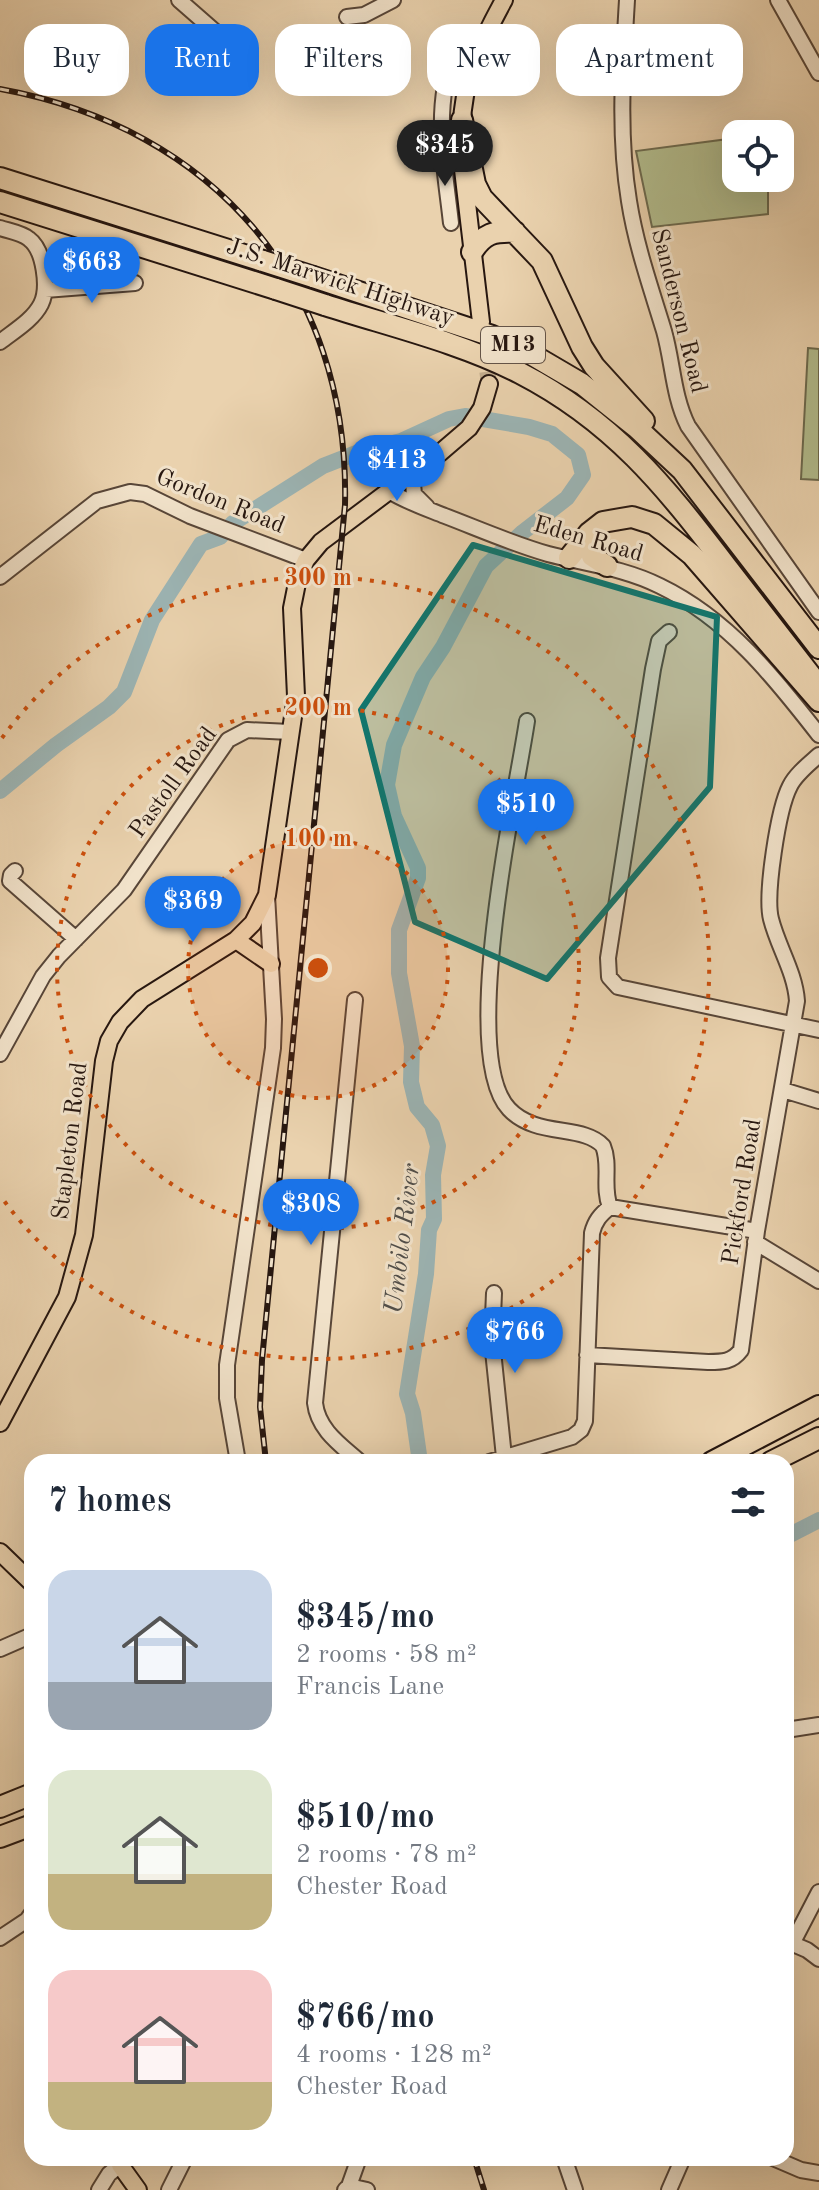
<!DOCTYPE html>
<html lang="en">
<head>
<meta charset="utf-8">
<style>
  :root { --surface:#fff; --page:#f2f2f3; --text:#1f2937; --muted:#747a83; --accent:#1a73e8 }
  body { margin:0; font-family:"Old Standard TT",serif; background:var(--page); color:var(--text); height:100vh; display:flex; flex-direction:column; font-size:30px; white-space:nowrap }
  * { box-sizing:border-box; margin:0 }
  p { font-size:26px; color:var(--muted) }
  .icon { flex:none; width:44px; height:44px; fill:none; stroke:currentColor; stroke-width:2; stroke-linecap:round; stroke-linejoin:round }
  .map { position:relative; flex:1; overflow:hidden }
  .sheet { position:absolute; left:24px; top:1454px; width:770px; height:712px; display:flex; flex-direction:column; background:var(--surface); border-radius:24px; box-shadow:0 8px 32px #0002 }
  .sheet>* { flex:none }
  .guide { position:absolute; left:24px; top:24px; width:772px; height:72px; display:flex; gap:16px }
  .tools { position:absolute; left:722px; top:120px; display:grid; gap:16px }
  .tools a { display:grid; place-items:center; width:72px; height:72px; border-radius:16px; background:var(--surface); box-shadow:0 8px 32px #0002; font-size:40px }
  .price { position:absolute; translate:-50% -68px; padding:0 18px; border-radius:28px; background:var(--accent); color:#fff; font-size:26px; line-height:52px; filter:drop-shadow(0 2px 4px #0008) }
  .price::after { content:''; position:absolute; left:50%; top:48px; width:24px; height:18px; margin-left:-12px; background:inherit; clip-path:polygon(0 0,100% 0,50% 100%) }
  .price.selected { background:#222; color:#fff }
  ul { padding:0; list-style:none }
  li { display:flex; align-items:center; gap:24px; height:200px; padding:0 24px }
  li span { display:grid; place-items:center; flex:none; width:224px; height:160px; border-radius:24px; color:#555 }
  li>.icon { margin-inline-start:auto }
  span .icon { width:96px; height:96px; fill:#fffc; stroke-width:1 }
  li b { font-size:34px }
  h2 { display:flex; justify-content:space-between; align-items:center; height:96px; padding:0 24px; font-size:34px }
  .pill { padding:0 28px; border-radius:24px; background:var(--surface); box-shadow:0 8px 32px #0002; font-size:28px; line-height:72px }
  .pill.selected { background:var(--accent); color:#fff }
  .map>svg:first-child { display:block }
  .green { fill:#b2bd8e; stroke:#6c6a4f; stroke-width:2 }
  .lines { fill:none; stroke-linecap:round; stroke-linejoin:round }
  .river { stroke:#9cb5b5; stroke-width:16 }
  .major-tunnel { stroke:#c3ad8e; stroke-width:16; stroke-dasharray:16 8; stroke-linecap:butt }
  .minor-casing { stroke:#584638; stroke-width:18 }
  .major-casing { stroke:#271710; stroke-width:20 }
  .highway-casing { stroke:#271710; stroke-width:24 }
  .minor { stroke:#f1e2ca; stroke-width:14 }
  .major { stroke:#ead2ae; stroke-width:16 }
  .highway { stroke:#ead2ae; stroke-width:20 }
  .rail-casing { stroke:#271710; stroke-width:6 }
  .rail { stroke:#f1e2ca; stroke-width:3; stroke-dasharray:9; stroke-linecap:butt }
  .highway-bridge-casing { stroke:#271710; stroke-width:24; stroke-linecap:butt }
  .highway-bridge { stroke:#ead2ae; stroke-width:20 }
  .marked { fill:#0f766e; fill-opacity:0.2; stroke:#0f766e; stroke-width:6; stroke-linejoin:round }
  .ring { fill:none; stroke:#cb4f0d; stroke-width:4; stroke-dasharray:4 8 }
  .labels { text-anchor:middle; dominant-baseline:central; stroke-width:6; stroke-linejoin:round; paint-order:stroke }
  .shield { fill:#f1e2ca; stroke:#645448; stroke-width:2 }
  .shield-label { font-size:22px; font-weight:bold; fill:#271710 }
  .street-label { font-size:24px; fill:#271710; stroke:#f1e2ca }
  .water-label { font-size:26px; font-style:italic; fill:#504e4a; stroke:#f1e2ca }
  .centre { fill:#cb4f0d; stroke:#f1e2ca; stroke-width:4 }
  .ring-label { font-size:24px; text-anchor:middle; font-weight:bold; fill:#cb4f0d; stroke:#f1e2ca; stroke-width:6; stroke-linejoin:round; paint-order:stroke }
</style>
</head>
<body>
<div class="map">
<svg width="819" height="2190" viewBox="0 0 819 2190">
  <rect width="100%" height="100%" fill="#ead2ae"/>
  <filter id="stains"><feTurbulence type="fractalNoise" baseFrequency=".0025" numOctaves="4"/><feColorMatrix values="0 0 0 0 .2 0 0 0 0 .09 0 0 0 0 .02 0 0 0 .5 -.17"/></filter>
  <radialGradient id="worn" r=".72"><stop offset=".6" stop-color="#630" stop-opacity="0"/><stop offset="1" stop-color="#630" stop-opacity=".3"/></radialGradient>
  <path class="green" d="M 736,138 L 736,178 L 768,178 L 768,214 L 652,227 L 636,151 Z
    M 808,348 L 819,349 L 819,480 L 801,479 Z"/>
  <g class="lines">
    <path class="river" d="M 0,791 L 56,745 L 109,707 L 124,692 L 152,620 L 201,544 L 220,537 L 233,523 L 323,466 L 364,450 L 401,441 L 449,419 L 465,416 L 529,427 L 552,434 L 578,455 L 583,475 L 567,498 L 523,532 L 486,566 L 443,647 L 423,677 L 394,745 L 387,785 L 394,816 L 418,868 L 418,878 L 399,930 L 399,973 L 412,1046 L 411,1082 L 417,1107 L 432,1125 L 438,1146 L 433,1175 L 434,1219 L 429,1230 L 426,1274 L 407,1394 L 413,1413 L 420,1462
      M 786,1537 L 819,1520"/>
    <path class="major-tunnel" d="M 481,324 L 489,384"/>
    <defs>
      <path id="minor" d="M 179,0 L 219,35
        M 627,0 C 623,68 618,134 629,201 C 636,246 651,288 664,331 C 673,363 673,396 688,426 L 819,612
        M 778,0 L 819,73
        M 347,17 L 364,15 L 393,0
        M 451,223 C 446,178 437,131 445,86 L 467,86
        M 0,228 C 9,231 22,233 29,239 C 44,250 49,288 41,304 C 33,320 14,331 0,342
        M 45,290 L 135,283
        M 412,473 L 414,494 L 427,507
        M 389,491 C 407,502 425,508 445,516 C 479,529 513,544 548,554 C 586,564 624,568 660,586 C 728,619 774,677 819,735
        M 0,577 L 97,501 L 130,492 L 145,494 L 190,516 L 306,560
        M 669,632 L 659,641 L 653,669 L 608,958 L 609,977 L 618,987 L 819,1030
        M 527,721 C 516,795 458,1055 509,1109 C 536,1138 583,1124 603,1146 C 611,1165 602,1187 610,1207
        M 15,871 L 11,875 L 10,881 L 76,939
        M 355,1000 L 315,1403 C 318,1430 341,1445 360,1462
        M 0,1054 L 43,976 L 59,956 L 124,890 L 228,740 L 247,730 L 290,732
        M 783,1090 L 819,1101
        M 755,1242 L 819,1281
        M 494,1293 L 492,1341 L 504,1457
        M 587,1355 L 708,1362 C 723,1362 732,1362 741,1350 L 757,1231 L 797,1001 C 795,972 778,947 771,919 C 765,895 778,809 790,786 C 796,774 809,764 819,755
        M 238,1462 L 227,1398 L 227,1365 L 273,1048 L 274,1019 L 267,895
        M 489,1462 L 572,1437 L 581,1430 L 585,1421 L 592,1233 C 595,1221 600,1215 610,1207 L 757,1231
        M 0,1649 L 32,1635
        M 786,1730 L 819,1725
        M 0,1938 L 27,1920 L 32,1913
        M 786,1941 L 807,1950 L 819,1959
        M 793,1942 L 819,1892
        M 564,2158 L 575,2190
        M 773,2158 L 801,2170 L 819,2173
        M 349,2186 L 359,2158
        M 99,2190 L 109,2174 L 120,2165
        M 169,2190 L 185,2158
        M 345,2190 L 349,2186 L 367,2190
        M 669,2190 L 683,2158"/>
      <path id="major" d="M 462,130 C 461,83 482,40 504,0
        M 462,161 L 481,322
        M 236,940 L 271,964
        M 0,1423 L 67,1297 L 84,1235 L 104,1061 L 109,1041 L 120,1022 L 142,999 L 236,940 L 253,923 L 267,895 L 296,696 L 292,608 L 298,578 L 306,560 L 321,542 L 441,452 L 469,428 L 482,408 L 489,384
        M 0,1552 L 32,1583
        M 119,2158 L 120,2165 L 138,2190"/>
      <path id="highway" d="M 462,120 L 475,184 L 482,198 L 542,261 L 582,347 L 594,366 L 644,421
        M 0,178 L 263,261
        M 0,202 L 276,289
        M 472,252 C 484,233 494,231 515,232
        M 313,277 L 492,336 L 524,350 L 582,384 L 637,428 L 682,470 L 819,648
        M 325,305 C 390,326 459,342 520,373 C 613,421 664,485 726,566 C 757,606 788,646 819,686
        M 589,533 L 592,556 L 607,566
        M 569,558 L 589,533 L 603,522 L 632,517 L 654,524 L 692,555 L 819,701
        M 712,1462 L 819,1406
        M 771,1462 L 819,1438
        M 0,1807 L 32,1794
        M 0,1837 L 32,1825"/>
    </defs>
    <use href="#minor" class="minor-casing"/>
    <use href="#major" class="major-casing"/>
    <use href="#highway" class="highway-casing"/>
    <use href="#minor" class="minor"/>
    <use href="#major" class="major"/>
    <use href="#highway" class="highway"/>
    <defs>
      <path id="rail" d="M 0,89 C 214,128 350,285 345,505 L 262,1360 L 260,1407 L 266,1462
        M 474,2158 L 484,2190"/>
    </defs>
    <use href="#rail" class="rail-casing"/>
    <use href="#rail" class="rail"/>
    <defs>
      <path id="highway-bridge" d="M 263,261 L 313,277
        M 276,289 L 325,305"/>
    </defs>
    <use href="#highway-bridge" class="highway-bridge-casing"/>
    <use href="#highway-bridge" class="highway-bridge"/>
  </g>
  <path class="marked" d="M 473,545 L 717,617 L 710,787 L 547,979 L 415,922 L 361,710 Z"/>
  <circle cx="318" cy="968" r="130" fill="#cb4f0d" fill-opacity=".12"/>
  <g class="ring">
    <circle cx="318" cy="968" r="130"/>
    <circle cx="318" cy="968" r="261"/>
    <path d="M2 738A391 391 0 1 1 2 1198"/>
  </g>
  <g class="labels">
    <rect class="shield" x="481" y="327" width="64" height="36" rx="6"/>
    <g class="shield-label">
      <text x="513" y="345">M13</text>
    </g>
    <g class="street-label">
      <text transform="translate(340 283) rotate(18)">J.S. Marwick Highway</text>
      <text transform="translate(678 311) rotate(76)">Sanderson Road</text>
      <text transform="translate(220 502) rotate(22)">Gordon Road</text>
      <text transform="translate(588 540) rotate(16)">Eden Road</text>
      <text transform="translate(174 783) rotate(-54)">Pastoll Road</text>
      <text transform="translate(71 1141) rotate(-83)">Stapleton Road</text>
      <text transform="translate(743 1192) rotate(-81)">Pickford Road</text>
    </g>
    <g class="water-label">
      <text transform="translate(403 1239) rotate(-83)">Umbilo River</text>
    </g>
  </g>
  <circle cx="318" cy="968" r="12" class="centre"/>
  <g class="ring-label">
    <text x="318" y="585">300 m</text>
    <text x="318" y="715">200 m</text>
    <text x="318" y="846">100 m</text>
  </g>
  <rect width="100%" height="100%" filter="url(#stains)"/>
  <rect width="100%" height="100%" fill="url(#worn)"/>
</svg>
<div class="tools">
<a><svg class="icon" aria-label="locate" viewBox="0 0 24 24"><circle cx="12" cy="12" r="6"/><path d="M12 2v4M12 18v4M2 12h4M18 12h4"/></svg></a>
</div>
<b class="price selected" style="left:445px;top:188px">$345</b>
<b class="price" style="left:92px;top:305px">$663</b>
<b class="price" style="left:397px;top:503px">$413</b>
<b class="price" style="left:526px;top:847px">$510</b>
<b class="price" style="left:193px;top:944px">$369</b>
<b class="price" style="left:311px;top:1247px">$308</b>
<b class="price" style="left:515px;top:1375px">$766</b>
<div class="guide">
<a class="pill">Buy</a>
<a class="pill selected">Rent</a>
<a class="pill">Filters</a>
<a class="pill">New</a>
<a class="pill">Apartment</a>
</div>
<section class="sheet">
<h2>7 homes<svg class="icon" aria-label="filters" viewBox="0 0 24 24"><path d="M4 7h16M4 17h16"/><circle cx="9" cy="7" r="2"/><circle cx="15" cy="17" r="2"/></svg></h2>
<ul>
<li><span style="background:linear-gradient(#c9d6e8 70%,#9aa5b1 0)"><svg class="icon" aria-label="home" viewBox="0 0 24 24"><path d="M3 11l9-7 9 7M6 9v11h12V9"/></svg></span><div><b>$345/mo</b><p>2 rooms · 58 m²</p><p>Francis Lane</p></div></li>
<li><span style="background:linear-gradient(#dfe7d0 65%,#c2b280 0)"><svg class="icon" aria-label="home" viewBox="0 0 24 24"><path d="M3 11l9-7 9 7M6 9v11h12V9"/></svg></span><div><b>$510/mo</b><p>2 rooms · 78 m²</p><p>Chester Road</p></div></li>
<li><span style="background:linear-gradient(#f6c9c9 70%,#c2b280 0)"><svg class="icon" aria-label="home" viewBox="0 0 24 24"><path d="M3 11l9-7 9 7M6 9v11h12V9"/></svg></span><div><b>$766/mo</b><p>4 rooms · 128 m²</p><p>Chester Road</p></div></li>
</ul>
</section>
</div>
</body>
</html>
